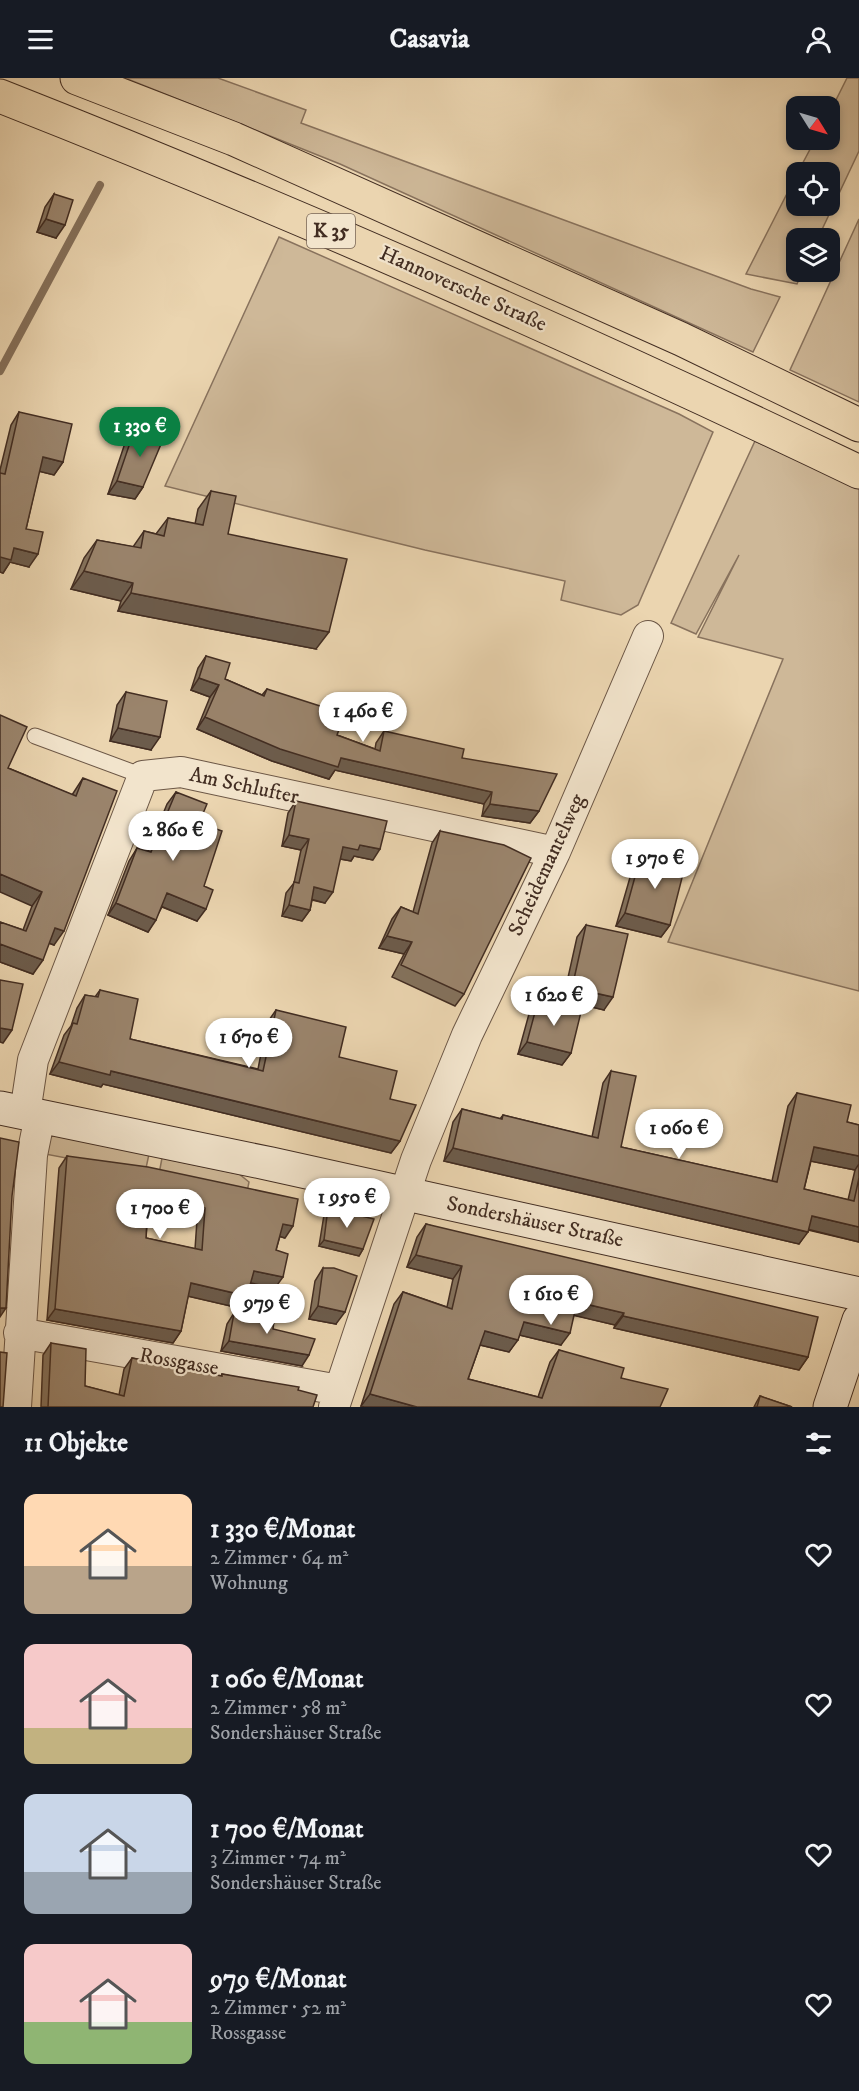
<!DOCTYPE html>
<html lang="de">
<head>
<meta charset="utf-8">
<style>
  :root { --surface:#171b24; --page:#20242c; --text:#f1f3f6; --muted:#9ea1a6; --accent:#0b8043 }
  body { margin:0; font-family:"IM FELL DW Pica",serif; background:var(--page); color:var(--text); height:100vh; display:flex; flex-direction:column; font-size:22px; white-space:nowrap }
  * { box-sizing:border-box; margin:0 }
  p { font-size:20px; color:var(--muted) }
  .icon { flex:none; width:33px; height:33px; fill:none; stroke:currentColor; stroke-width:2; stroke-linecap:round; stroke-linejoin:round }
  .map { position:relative; height:1329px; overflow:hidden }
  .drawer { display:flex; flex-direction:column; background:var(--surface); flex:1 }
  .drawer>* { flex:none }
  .needle { width:39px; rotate:127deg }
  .controls { position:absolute; left:786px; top:18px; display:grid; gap:12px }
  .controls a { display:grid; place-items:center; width:54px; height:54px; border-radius:12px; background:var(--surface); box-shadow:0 3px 9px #0003; font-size:30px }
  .price { position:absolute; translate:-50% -51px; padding:0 14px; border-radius:21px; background:#fff; color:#222; font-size:20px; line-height:39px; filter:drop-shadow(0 2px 3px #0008) }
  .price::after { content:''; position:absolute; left:50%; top:36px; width:18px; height:14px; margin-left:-9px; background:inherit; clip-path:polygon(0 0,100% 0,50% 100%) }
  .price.active { background:var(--accent); color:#fff }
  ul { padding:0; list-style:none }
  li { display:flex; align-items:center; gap:18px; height:150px; padding:0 24px }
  li span { display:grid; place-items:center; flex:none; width:168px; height:120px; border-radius:12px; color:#555 }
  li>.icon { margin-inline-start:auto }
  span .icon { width:72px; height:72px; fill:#fffc; stroke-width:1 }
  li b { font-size:26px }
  h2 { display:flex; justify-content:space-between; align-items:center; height:72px; padding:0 24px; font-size:26px }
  header { display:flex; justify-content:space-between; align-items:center; height:78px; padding:0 24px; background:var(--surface); font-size:27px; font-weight:700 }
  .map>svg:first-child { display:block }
  .green { fill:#ceb898; stroke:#88725d; stroke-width:1.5 }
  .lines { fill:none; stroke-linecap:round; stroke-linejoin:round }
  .stream { stroke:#85705a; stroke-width:8 }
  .lane-casing { stroke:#6c5746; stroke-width:17 }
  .street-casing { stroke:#6c5746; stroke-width:32 }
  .secondary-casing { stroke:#422d22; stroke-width:35 }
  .highway-casing { stroke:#422d22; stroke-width:35 }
  .lane { stroke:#f2e4cc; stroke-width:15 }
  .street { stroke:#f2e4cc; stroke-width:30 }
  .secondary { stroke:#f2e4cc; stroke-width:33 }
  .highway { stroke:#ebd5b0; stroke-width:33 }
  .wall { fill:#84725d; stroke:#422d22; stroke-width:1.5; fill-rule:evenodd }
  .shaded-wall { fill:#6c5c4c; stroke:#422d22; stroke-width:1.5 }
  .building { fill:#9a846c; stroke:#422d22; stroke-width:1.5; fill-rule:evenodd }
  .labels { text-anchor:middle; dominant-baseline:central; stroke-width:4.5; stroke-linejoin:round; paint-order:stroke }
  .shield { fill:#f2e4cc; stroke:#776455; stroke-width:1.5 }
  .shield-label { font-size:20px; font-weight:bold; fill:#422d22 }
  .street-label { font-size:21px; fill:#422d22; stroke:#f2e4cc }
</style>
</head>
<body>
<header><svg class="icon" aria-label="menu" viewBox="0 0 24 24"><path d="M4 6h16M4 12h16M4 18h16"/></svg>Casavia<svg class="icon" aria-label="person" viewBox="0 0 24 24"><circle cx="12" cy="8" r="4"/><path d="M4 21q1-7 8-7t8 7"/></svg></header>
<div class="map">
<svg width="859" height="1329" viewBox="0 0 859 1329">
  <rect width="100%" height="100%" fill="#ebd5b0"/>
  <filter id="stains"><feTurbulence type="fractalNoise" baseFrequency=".00333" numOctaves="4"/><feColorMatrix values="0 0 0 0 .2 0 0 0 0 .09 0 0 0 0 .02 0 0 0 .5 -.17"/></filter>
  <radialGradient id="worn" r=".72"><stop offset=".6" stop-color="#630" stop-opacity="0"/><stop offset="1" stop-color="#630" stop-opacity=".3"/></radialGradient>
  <path class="green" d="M 125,0 L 218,0 L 306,32 L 301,45 L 751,211 L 780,219 L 753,274 L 340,86 Z
    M 847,0 L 859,0 L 859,73 L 818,160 L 796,160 L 796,194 L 802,194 L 797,206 L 746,196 L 796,98 L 796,128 L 830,128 L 830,94 L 798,94 L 815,62 L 830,62 L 830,34 Z
    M 859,141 L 859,324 L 790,292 Z
    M 279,159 L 679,336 L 713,354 L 638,527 L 621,537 L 561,522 L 565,503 L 425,472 L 165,408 Z
    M 755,363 L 859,410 L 859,913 L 668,864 L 783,581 L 698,559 L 739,477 L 696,556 L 671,545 Z
    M 54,1057 L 149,1076 L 145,1095 L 45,1076 L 50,1060 Z
    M 162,1080 L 239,1096 L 249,1104 L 247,1114 L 159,1096 Z"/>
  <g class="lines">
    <path class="stream" d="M 0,293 L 100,107"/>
    <defs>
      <path id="lane" d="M 35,658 L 143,698"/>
      <path id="street" d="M 25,1035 L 33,982 L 143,698 L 181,694 L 555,774
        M 19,1255 L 339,1312
        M 16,1329 L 32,1077 L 40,1038
        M 334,1329 L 416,1082 L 467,957 L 555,774 L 648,558"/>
      <path id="secondary" d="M 0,1030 L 271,1086 L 859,1216
        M 830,1329 L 859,1242"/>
      <path id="highway" d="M 77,0 L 234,61 L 681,261 L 859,347
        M 0,18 C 292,133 577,259 859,394"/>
    </defs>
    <use href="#lane" class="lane-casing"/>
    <use href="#street" class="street-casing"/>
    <use href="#secondary" class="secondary-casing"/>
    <use href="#highway" class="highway-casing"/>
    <use href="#lane" class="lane"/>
    <use href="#street" class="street"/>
    <use href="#secondary" class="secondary"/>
    <use href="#highway" class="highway"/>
  </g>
  <path class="wall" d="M 54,116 L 56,160 L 37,154 L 45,129 Z
    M 19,334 L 63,384 L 54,397 L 39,393 L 26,451 L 29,489 L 10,484 L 3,495 L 0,494 L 0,392 L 11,347 Z
    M 134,353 L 143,409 L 135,421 L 108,416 L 125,365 Z
    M 211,413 L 228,456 L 316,571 L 118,533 L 121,523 L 71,511 L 84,480 L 97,462 L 133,469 L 144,453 L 156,456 L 168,440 L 195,446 L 198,431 Z
    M 206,578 L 225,601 L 262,617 L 267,611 L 337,657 L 375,671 L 376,665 L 384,653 L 462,680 L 539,733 L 530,745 L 482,738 L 484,726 L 335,692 L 329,701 L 272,683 L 197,651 L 210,619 L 191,612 L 198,590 Z
    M 126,614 L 151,672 L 110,663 L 117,627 Z
    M 8,690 L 72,717 L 83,700 L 54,867 L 49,865 L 33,896 L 0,884 L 0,844 L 23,852 L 32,828 Z
    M 176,714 L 199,745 L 204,808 L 197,843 L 162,829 L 148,854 L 108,837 L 129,783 L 137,770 L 148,773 L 167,726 Z
    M 296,723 L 373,782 L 354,778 L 351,783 L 340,781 L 325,825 L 312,822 L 310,832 L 302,843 L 282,838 L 286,815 L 294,805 L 301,772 L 282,768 L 288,735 Z
    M 440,753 L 464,916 L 455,928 L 392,899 L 404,876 L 379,870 L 392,841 L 401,829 L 413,834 L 432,765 Z
    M 641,777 L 670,847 L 661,859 L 616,848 L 633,789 Z
    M 586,847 L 604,932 L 563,922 L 577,859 Z
    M 100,912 L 130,961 L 258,991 L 267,945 L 276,932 L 339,979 L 390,1021 L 400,1063 L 391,1075 L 103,1006 L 101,1009 L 50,996 L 64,957 L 71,948 L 77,930 L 85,917 L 95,919 Z
    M 538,923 L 571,975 L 562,987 L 518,976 L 529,936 Z
    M 611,993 L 621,1069 L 772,1103 L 788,1028 L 797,1015 L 847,1044 L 859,1047 L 859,1164 L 808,1152 L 799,1166 L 444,1083 L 453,1044 L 462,1031 L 500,1041 L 503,1037 L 592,1059 L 603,1005 ZM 811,1083 L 855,1092 L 848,1122 L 804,1111 Z
    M 67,1078 L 285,1160 L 280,1158 L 276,1172 L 275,1210 L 251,1205 L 247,1218 L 239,1230 L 188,1218 L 181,1253 L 173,1265 L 47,1242 L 59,1090 ZM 148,1133 L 197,1142 L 195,1171 L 146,1160 Z
    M 328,1130 L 363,1171 L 359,1178 L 319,1168 L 324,1137 Z
    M 426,1146 L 808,1279 L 799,1292 L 614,1250 L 615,1247 L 574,1237 L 561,1267 L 520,1257 L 509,1274 L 480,1267 L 468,1301 L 538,1319 L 550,1284 L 559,1272 L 621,1300 L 660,1329 L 361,1328 L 394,1226 L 403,1214 L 447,1229 L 453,1201 L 407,1189 L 417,1159 Z
    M 323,1190 L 336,1246 L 309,1241 L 315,1203 Z
    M 234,1235 L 273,1251 L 302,1288 L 221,1273 L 227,1246 Z
    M 51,1265 L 85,1308 L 119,1317 L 124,1291 L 132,1280 L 221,1298 L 222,1296 L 298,1312 L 313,1329 L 41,1329 L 43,1277 Z
    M 760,1318 L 792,1329 L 754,1329 L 756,1325 Z"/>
  <path class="shaded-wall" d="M 46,141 L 65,147 L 56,160 L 37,154 Z
    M 43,379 L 63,384 L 54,397 L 34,392 Z
    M 117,403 L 143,409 L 135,421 L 108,416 Z
    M 14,470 L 38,476 L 29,489 L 10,484 L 3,495 L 0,494 L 0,479 Z
    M 84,493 L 133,505 L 121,523 L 71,511 Z
    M 131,515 L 329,554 L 316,571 L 118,533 Z
    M 199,600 L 219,607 L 210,619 L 191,612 Z
    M 205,639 L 341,680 L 492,714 L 484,726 L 335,692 L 329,701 L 272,683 L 197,651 Z
    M 118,650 L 160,659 L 151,672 L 110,663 Z
    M 490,726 L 539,733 L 530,745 L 482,738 Z
    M 289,757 L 309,761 L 301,772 L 282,768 Z
    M 360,767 L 380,771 L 373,782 L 354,778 L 351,783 L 335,780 L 343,769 Z
    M 0,796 L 42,814 L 32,828 L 0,814 Z
    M 314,809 L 333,814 L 325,825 L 307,820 Z
    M 167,815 L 206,831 L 197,843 L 158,827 Z
    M 116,825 L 156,842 L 148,854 L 108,837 Z
    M 289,827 L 310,832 L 302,843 L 282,838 Z
    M 625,835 L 670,847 L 661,859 L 616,848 Z
    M 55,850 L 64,853 L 54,867 L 46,864 Z
    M 387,858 L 412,864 L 404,876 L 379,870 Z
    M 0,866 L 43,882 L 33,896 L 0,884 Z
    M 572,910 L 613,919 L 604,932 L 563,922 Z
    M 0,950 L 12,952 L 3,965 L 0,964 Z
    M 527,964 L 571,975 L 562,987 L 518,976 Z
    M 59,984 L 111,993 L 400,1063 L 391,1075 L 103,1006 L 101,1009 L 50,996 Z
    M 814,1069 L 859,1078 L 859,1086 L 855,1092 L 805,1082 Z
    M 453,1070 L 808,1154 L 799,1166 L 444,1083 Z
    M 148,1120 L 205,1130 L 197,1142 L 140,1131 Z
    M 812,1138 L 859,1149 L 859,1164 L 803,1150 Z
    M 283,1146 L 293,1148 L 285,1160 L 275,1157 Z
    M 324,1162 L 363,1171 L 359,1178 L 319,1168 Z
    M 416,1177 L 462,1188 L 453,1201 L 407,1189 Z
    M 254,1193 L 283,1199 L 275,1210 L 246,1204 Z
    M 191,1205 L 247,1218 L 239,1230 L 183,1217 Z
    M 577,1224 L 624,1235 L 615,1247 L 568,1236 Z
    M 318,1228 L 345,1234 L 336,1246 L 309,1241 Z
    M 0,1230 L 6,1230 L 0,1239 Z
    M 55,1231 L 181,1253 L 173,1265 L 47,1242 Z
    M 623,1238 L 808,1279 L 799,1292 L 614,1250 Z
    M 524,1244 L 570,1255 L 561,1267 L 515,1256 Z
    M 485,1253 L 518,1262 L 509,1274 L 476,1266 Z
    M 229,1263 L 309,1277 L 302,1288 L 221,1273 Z
    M 370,1316 L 417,1329 L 364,1329 L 361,1328 Z"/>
  <path class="building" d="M 54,116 L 73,122 L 65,147 L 46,141 Z
    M 19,334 L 72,346 L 63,384 L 43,379 L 26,451 L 43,454 L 38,476 L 14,470 L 11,482 L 0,479 L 0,395 L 5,396 Z
    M 134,353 L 164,359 L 143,409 L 117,403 Z
    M 211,413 L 236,418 L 228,456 L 347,481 L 329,554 L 131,515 L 133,505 L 84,493 L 97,462 L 141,470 L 144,453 L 164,458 L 168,440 L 203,447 Z
    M 206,578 L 230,585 L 225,601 L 264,618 L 267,611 L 345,636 L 337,657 L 380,673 L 384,653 L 464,671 L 462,680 L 557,696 L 539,733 L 490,726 L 492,714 L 341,680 L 338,689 L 280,671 L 205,639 L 219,607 L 199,600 Z
    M 126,614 L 167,623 L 160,659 L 118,650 Z
    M 0,637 L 27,649 L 8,690 L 76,718 L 83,700 L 117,713 L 64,853 L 55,850 L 43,882 L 0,866 L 0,844 L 26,853 L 42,814 L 0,796 Z
    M 176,714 L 207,726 L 199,745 L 222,753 L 204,808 L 213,812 L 206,831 L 167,815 L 156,842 L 116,825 L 137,770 L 151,774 Z
    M 296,723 L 387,743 L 380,771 L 360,767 L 358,772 L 343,769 L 333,814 L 314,809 L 310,832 L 289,827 L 294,804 L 299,805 L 309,761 L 289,757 Z
    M 440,753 L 504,767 L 531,780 L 464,916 L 401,887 L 412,864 L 387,858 L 401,829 L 418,836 Z
    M 641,777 L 685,788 L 670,847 L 625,835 Z
    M 586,847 L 628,856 L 613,919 L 572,910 Z
    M 0,902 L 23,906 L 12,952 L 0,950 Z
    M 100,912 L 138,921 L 130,961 L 263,993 L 276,932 L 346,949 L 339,979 L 397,993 L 390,1021 L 416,1027 L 400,1063 L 111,993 L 110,997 L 59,984 L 73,945 L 77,946 L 85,917 L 98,919 Z
    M 538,923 L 581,934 L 571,975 L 527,964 Z
    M 611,993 L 636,998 L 621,1069 L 777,1104 L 797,1015 L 851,1027 L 847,1044 L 859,1047 L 859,1078 L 814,1069 L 804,1111 L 854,1123 L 859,1100 L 859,1149 L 812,1138 L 808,1154 L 453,1070 L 462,1031 L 502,1041 L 503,1037 L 598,1060 Z
    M 0,1060 L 19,1064 L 12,1118 L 6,1230 L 0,1230 Z
    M 67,1078 L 148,1089 L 298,1121 L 293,1148 L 283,1146 L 276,1172 L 288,1176 L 283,1199 L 254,1193 L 247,1218 L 191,1205 L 181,1253 L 55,1231 ZM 148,1120 L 205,1130 L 202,1172 L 146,1160 Z
    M 328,1130 L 374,1141 L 363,1171 L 324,1162 Z
    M 426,1146 L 818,1239 L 808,1279 L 623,1238 L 624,1235 L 577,1224 L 570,1255 L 524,1244 L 518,1262 L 485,1253 L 468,1301 L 542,1320 L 559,1272 L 624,1290 L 621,1300 L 668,1311 L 660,1329 L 417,1329 L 370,1316 L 403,1214 L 452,1231 L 462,1188 L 416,1177 Z
    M 323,1190 L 334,1190 L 357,1198 L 345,1234 L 318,1228 Z
    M 234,1235 L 274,1243 L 273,1251 L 315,1261 L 309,1277 L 229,1263 Z
    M 51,1265 L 86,1271 L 85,1308 L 124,1318 L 132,1280 L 222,1298 L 222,1296 L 299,1309 L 298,1312 L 317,1317 L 313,1329 L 48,1329 Z
    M 0,1274 L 7,1275 L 3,1329 L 0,1329 Z
    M 760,1318 L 792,1329 L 757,1329 Z"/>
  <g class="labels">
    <rect class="shield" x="307" y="136" width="48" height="34" rx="4.5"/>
    <g class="shield-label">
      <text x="331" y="153">K 35</text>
    </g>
    <g class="street-label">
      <text transform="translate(463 211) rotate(24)">Hannoversche Straße</text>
      <text transform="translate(244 708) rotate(12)">Am Schlufter</text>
      <text transform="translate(547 787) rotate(-65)">Scheidemantelweg</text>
      <text transform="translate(535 1144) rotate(12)">Sondershäuser Straße</text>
      <text transform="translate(179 1284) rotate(10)">Rossgasse</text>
    </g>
  </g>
  <rect width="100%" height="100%" filter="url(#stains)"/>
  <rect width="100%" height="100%" fill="url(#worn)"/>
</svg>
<div class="controls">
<a><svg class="needle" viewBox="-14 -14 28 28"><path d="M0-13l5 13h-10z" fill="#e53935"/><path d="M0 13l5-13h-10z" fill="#9ea1a6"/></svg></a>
<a><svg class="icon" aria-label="locate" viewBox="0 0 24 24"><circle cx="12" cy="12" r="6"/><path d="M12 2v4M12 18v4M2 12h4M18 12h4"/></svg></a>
<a><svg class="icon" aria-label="layers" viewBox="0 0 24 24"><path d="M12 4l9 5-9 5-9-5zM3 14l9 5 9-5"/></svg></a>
</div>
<b class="price active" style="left:140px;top:380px">1 330 €</b>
<b class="price" style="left:363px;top:665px">1 460 €</b>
<b class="price" style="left:173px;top:784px">2 860 €</b>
<b class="price" style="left:655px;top:812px">1 970 €</b>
<b class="price" style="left:554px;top:949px">1 620 €</b>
<b class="price" style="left:249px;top:991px">1 670 €</b>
<b class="price" style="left:679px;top:1082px">1 060 €</b>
<b class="price" style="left:347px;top:1151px">1 950 €</b>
<b class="price" style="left:160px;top:1162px">1 700 €</b>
<b class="price" style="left:551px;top:1248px">1 610 €</b>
<b class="price" style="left:267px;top:1257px">979 €</b>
</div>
<section class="drawer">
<h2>11 Objekte<svg class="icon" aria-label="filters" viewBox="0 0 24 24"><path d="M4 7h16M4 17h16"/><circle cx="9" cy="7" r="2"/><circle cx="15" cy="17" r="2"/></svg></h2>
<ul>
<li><span style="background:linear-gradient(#ffd9b3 60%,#b9a48a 0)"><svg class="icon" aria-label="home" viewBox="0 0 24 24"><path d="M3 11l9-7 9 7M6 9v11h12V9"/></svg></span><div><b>1 330 €/Monat</b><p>2 Zimmer · 64 m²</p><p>Wohnung</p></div><svg class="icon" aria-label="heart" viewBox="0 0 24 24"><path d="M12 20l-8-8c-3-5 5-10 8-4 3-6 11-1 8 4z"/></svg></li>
<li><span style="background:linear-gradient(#f6c9c9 70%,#c2b280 0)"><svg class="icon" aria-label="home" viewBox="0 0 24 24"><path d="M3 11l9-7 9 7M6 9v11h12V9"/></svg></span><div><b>1 060 €/Monat</b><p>2 Zimmer · 58 m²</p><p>Sondershäuser Straße</p></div><svg class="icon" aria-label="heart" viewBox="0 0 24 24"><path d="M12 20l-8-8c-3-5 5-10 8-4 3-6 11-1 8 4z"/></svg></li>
<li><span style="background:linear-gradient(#c9d6e8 65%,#9aa5b1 0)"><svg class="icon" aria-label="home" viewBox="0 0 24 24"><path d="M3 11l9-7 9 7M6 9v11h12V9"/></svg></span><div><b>1 700 €/Monat</b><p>3 Zimmer · 74 m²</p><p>Sondershäuser Straße</p></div><svg class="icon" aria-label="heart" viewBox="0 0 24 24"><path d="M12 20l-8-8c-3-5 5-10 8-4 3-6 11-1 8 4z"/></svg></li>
<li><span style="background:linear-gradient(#f6c9c9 65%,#8fb573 0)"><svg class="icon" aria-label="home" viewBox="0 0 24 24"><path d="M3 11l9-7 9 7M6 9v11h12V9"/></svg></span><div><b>979 €/Monat</b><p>2 Zimmer · 52 m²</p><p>Rossgasse</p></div><svg class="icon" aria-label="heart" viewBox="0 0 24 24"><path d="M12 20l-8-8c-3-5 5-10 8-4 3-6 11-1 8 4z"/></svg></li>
</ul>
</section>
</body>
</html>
